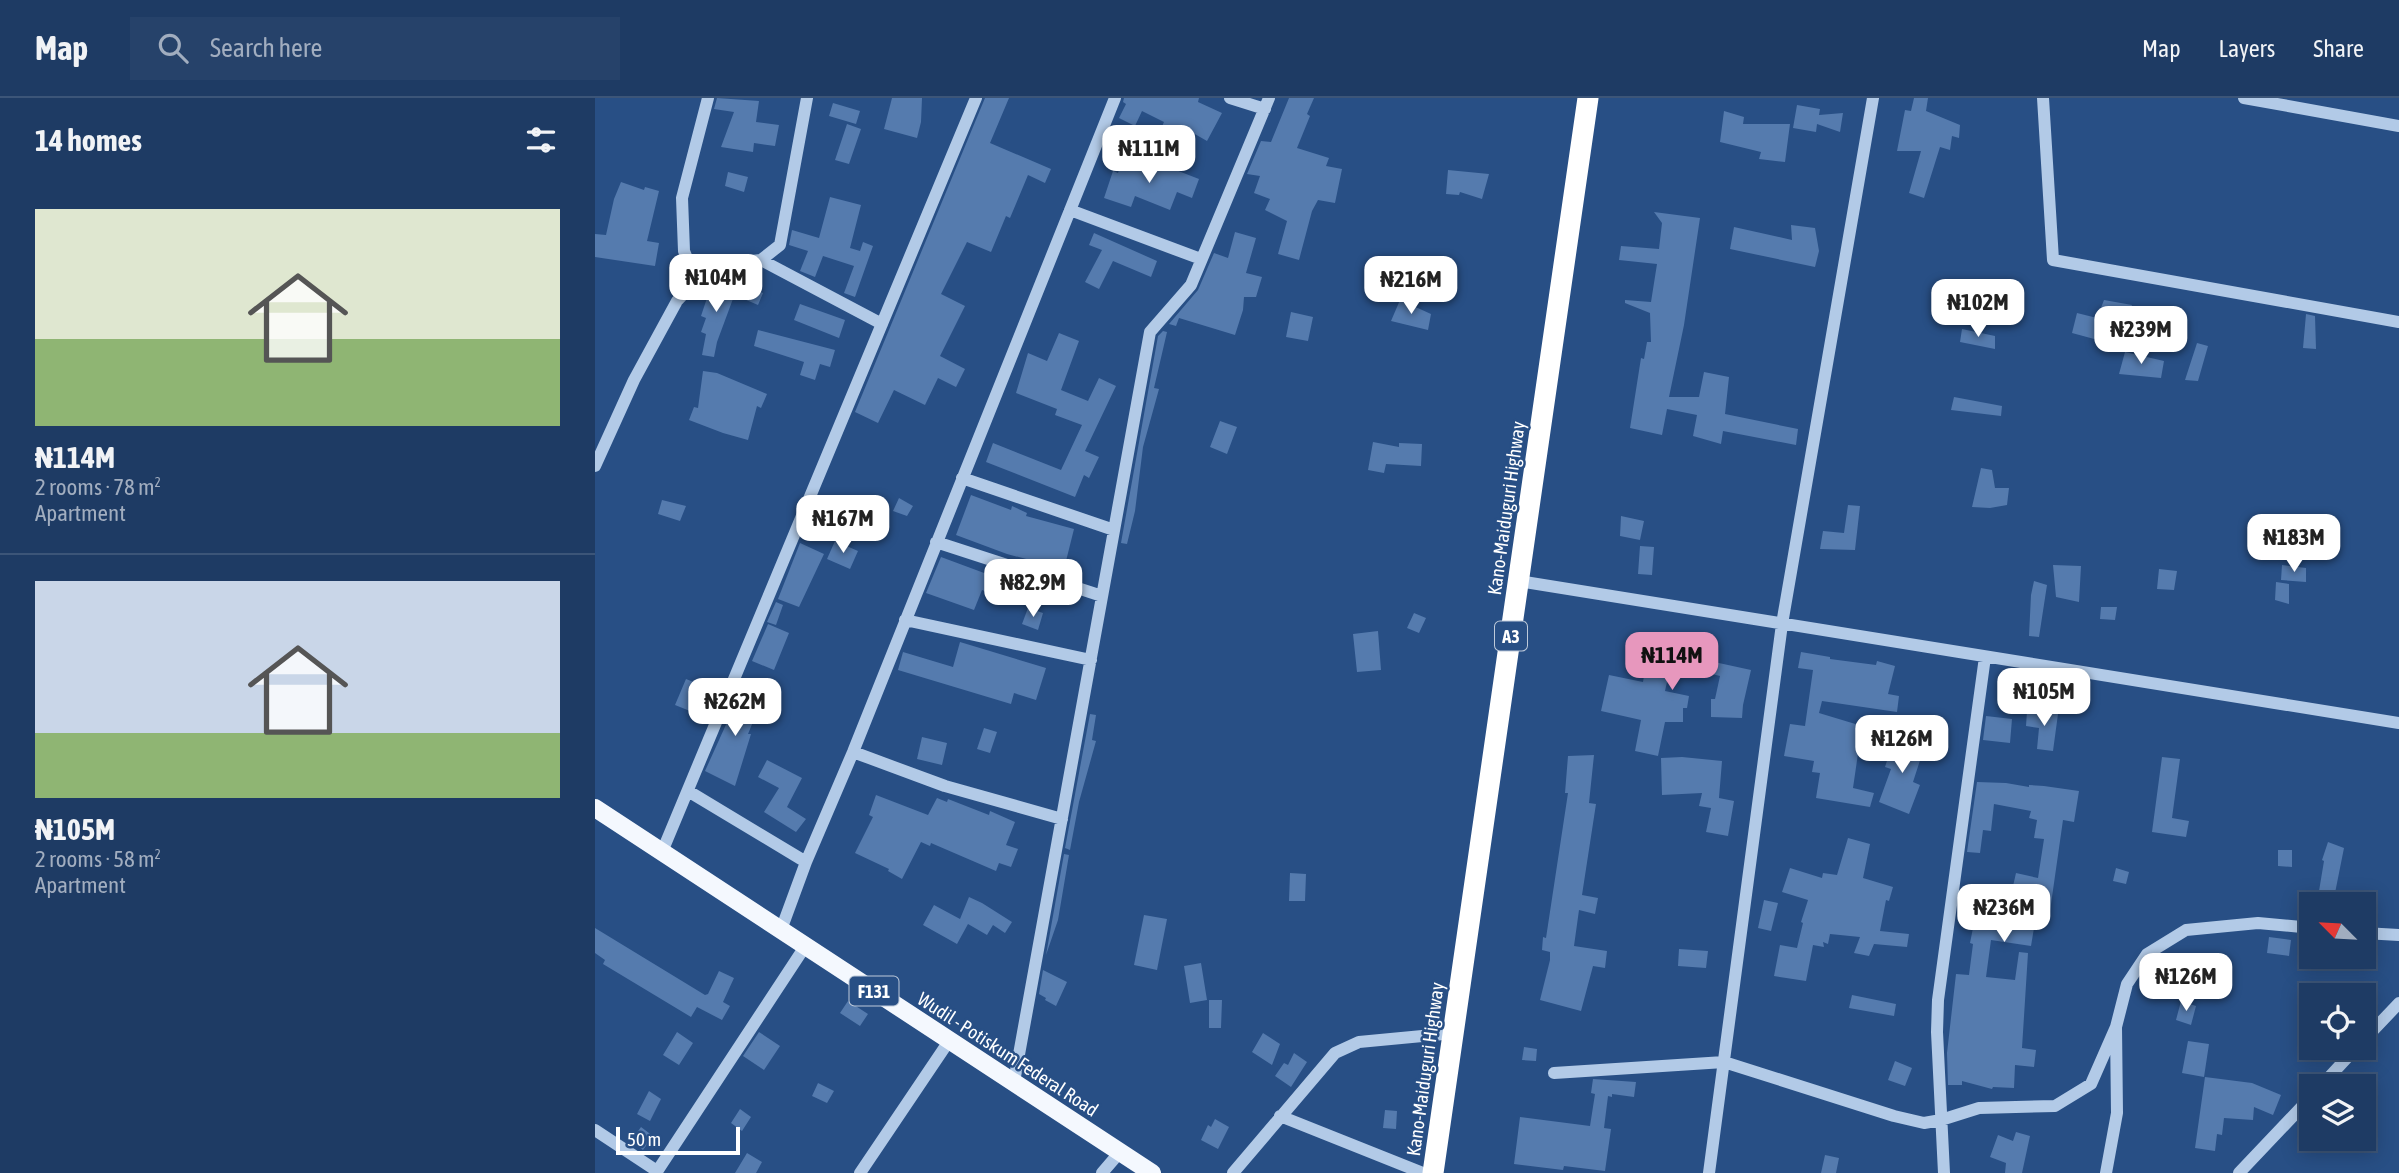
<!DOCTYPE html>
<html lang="en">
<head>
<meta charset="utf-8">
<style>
  :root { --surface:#1e3b64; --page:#26426a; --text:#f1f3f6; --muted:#a1adbf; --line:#3c5578; --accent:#e797bd }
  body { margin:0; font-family:"Asap Condensed",sans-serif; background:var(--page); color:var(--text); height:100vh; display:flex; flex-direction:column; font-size:26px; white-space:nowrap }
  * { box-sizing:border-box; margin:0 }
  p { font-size:23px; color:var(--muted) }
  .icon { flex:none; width:38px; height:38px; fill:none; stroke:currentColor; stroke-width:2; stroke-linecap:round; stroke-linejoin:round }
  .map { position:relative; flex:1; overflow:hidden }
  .side { display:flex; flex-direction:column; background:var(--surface); width:595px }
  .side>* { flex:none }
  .needle { width:46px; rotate:294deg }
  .fabs { position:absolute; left:1704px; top:794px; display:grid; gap:14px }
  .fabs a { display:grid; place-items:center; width:77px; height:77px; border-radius:0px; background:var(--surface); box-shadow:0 4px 18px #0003,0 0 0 2px var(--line); font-size:35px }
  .scale { position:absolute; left:21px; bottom:18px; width:124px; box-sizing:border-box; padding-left:7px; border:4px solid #fff; border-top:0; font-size:19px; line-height:24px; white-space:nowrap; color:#fff; -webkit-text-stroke:5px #284f85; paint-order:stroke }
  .price { position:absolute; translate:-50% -60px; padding:0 16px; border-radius:14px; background:#fff; color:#222; font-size:23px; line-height:46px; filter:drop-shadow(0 2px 4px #0008) }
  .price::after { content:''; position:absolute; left:50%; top:42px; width:21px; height:16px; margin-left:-10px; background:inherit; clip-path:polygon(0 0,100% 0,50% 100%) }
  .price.selected { background:var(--accent); color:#111 }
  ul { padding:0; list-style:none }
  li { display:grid; align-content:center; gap:14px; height:371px; padding:0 35px }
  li+li { border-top:2px solid var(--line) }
  li span { display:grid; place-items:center; height:217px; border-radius:0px; color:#555 }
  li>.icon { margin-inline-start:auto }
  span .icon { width:126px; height:126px; fill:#fffc; stroke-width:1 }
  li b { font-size:30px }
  h2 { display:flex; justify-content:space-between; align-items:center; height:84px; padding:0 35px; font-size:30px }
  header { display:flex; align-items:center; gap:42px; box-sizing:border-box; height:98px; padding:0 35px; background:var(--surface); border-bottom:2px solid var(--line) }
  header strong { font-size:33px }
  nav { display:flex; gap:38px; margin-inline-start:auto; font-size:24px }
  .search { width:490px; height:63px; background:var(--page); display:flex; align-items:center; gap:18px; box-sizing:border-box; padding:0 24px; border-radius:0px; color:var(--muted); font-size:26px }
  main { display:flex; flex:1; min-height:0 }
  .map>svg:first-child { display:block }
  .building { fill:#557bae }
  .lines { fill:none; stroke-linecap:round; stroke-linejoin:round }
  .minor { stroke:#b2cae7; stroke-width:12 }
  .major { stroke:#f4f8fe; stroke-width:18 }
  .highway { stroke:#fff; stroke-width:21 }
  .labels { text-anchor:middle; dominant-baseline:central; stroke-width:5; stroke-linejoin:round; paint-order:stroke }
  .shield { fill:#284f85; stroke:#becada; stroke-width:2 }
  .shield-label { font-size:18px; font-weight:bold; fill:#fff }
  .street-label { font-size:19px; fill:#fff; stroke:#284f85 }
</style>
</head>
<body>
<header>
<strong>Map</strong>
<div class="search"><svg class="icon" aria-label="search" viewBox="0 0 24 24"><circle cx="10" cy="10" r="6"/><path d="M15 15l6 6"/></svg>Search here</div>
<nav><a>Map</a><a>Layers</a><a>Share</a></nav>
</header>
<main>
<section class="side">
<h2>14 homes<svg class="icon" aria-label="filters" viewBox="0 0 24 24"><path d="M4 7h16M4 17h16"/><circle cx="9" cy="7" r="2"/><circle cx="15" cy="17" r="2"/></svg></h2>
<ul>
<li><span style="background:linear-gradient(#dfe7d0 60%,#8fb573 0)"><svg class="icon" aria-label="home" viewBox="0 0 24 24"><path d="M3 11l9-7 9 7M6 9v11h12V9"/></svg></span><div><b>₦114M</b><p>2 rooms · 78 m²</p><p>Apartment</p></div></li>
<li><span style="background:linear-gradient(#c9d6e8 70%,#8fb573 0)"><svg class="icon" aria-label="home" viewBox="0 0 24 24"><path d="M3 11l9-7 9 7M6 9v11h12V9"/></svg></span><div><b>₦105M</b><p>2 rooms · 58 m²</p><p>Apartment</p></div></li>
</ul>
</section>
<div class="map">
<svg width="1804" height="1075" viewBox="0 0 1804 1075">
  <rect width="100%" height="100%" fill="#284f85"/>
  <path class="building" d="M 122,0 L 164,3 L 161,24 L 184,27 L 180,48 L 159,45 L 158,54 L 126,49 L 139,14 L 119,11 Z
    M 297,0 L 327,0 L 326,24 L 322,40 L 289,31 Z
    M 390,0 L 414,0 L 395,45 L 456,71 L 450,85 L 433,77 L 415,120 L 411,118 L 396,154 L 372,144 L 346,196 L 370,208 L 345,258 L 370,271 L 361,289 L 343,280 L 330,307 L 299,292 L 283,325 L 260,314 Z
    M 529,0 L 604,0 L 603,4 L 627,15 L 612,43 L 591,31 L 586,44 L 564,35 L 569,24 L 547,13 L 540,28 L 524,20 L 531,6 L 528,4 Z
    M 694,0 L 719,0 L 712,16 L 715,18 L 702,50 L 734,60 L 731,68 L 747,71 L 740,105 L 723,102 L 717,113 L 704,162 L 683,156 L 692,123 L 670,112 L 675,101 L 659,95 L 665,78 L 652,76 L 666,43 L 676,44 Z
    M 1319,0 L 1333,0 L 1331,13 L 1365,27 L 1364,40 L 1357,38 L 1355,52 L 1345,49 L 1329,100 L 1314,95 L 1326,53 L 1302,53 L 1310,12 L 1316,13 Z
    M 238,5 L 265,13 L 261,26 L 234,18 Z
    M 1202,7 L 1225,11 L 1224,17 L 1248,15 L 1245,34 L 1222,26 L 1221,34 L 1198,30 Z
    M 1129,13 L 1149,19 L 1148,26 L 1195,26 L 1190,64 L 1164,61 L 1166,54 L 1125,44 Z
    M 252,26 L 266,31 L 254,66 L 240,62 Z
    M 527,62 L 552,71 L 555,62 L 604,81 L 597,100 L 582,94 L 575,112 L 540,98 L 536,109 L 509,100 L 518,73 L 523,75 Z
    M 853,72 L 894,76 L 887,101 L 865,94 L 864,97 L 851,96 Z
    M 133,74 L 153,79 L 149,94 L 130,88 Z
    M 26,84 L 49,92 L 50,89 L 64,93 L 52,143 L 64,145 L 60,168 L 0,159 L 0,136 L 11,137 L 19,101 Z
    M 235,99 L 266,107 L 255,150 L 265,153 L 268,144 L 278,148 L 260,199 L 249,195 L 259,168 L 228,158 L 220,179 L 205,173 L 213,153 L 194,147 L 197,132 L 224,140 Z
    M 1059,114 L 1105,120 L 1089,227 L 1074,299 L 1104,299 L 1109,274 L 1134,279 L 1130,316 L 1203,331 L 1201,347 L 1128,333 L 1126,346 L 1098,338 L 1102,317 L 1072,311 L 1067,337 L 1035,330 L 1046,260 L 1049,261 L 1052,244 L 1056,244 L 1055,215 L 1030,205 L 1030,202 L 1056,204 L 1062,166 L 1024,162 L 1026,148 L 1064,151 L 1067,125 Z
    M 1196,127 L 1220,130 L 1224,153 L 1220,169 L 1135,151 L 1139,129 L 1197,142 Z
    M 640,134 L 661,140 L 651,175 L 667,179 L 661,199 L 649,199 L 648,212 L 640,237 L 584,220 L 581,228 L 574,226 L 603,192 L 619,155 L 633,160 Z
    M 499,135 L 562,163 L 556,179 L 518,163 L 504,191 L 490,184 L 507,152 L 494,147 Z
    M 114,183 L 142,190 L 122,244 L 119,259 L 107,257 L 111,236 L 106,234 L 111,220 L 106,218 L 112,200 L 110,200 Z
    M 147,186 L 168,195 L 163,207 L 142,198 Z
    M 805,202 L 836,216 L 833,232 L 796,223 Z
    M 1509,202 L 1537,207 L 1525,248 L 1477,235 L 1482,215 L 1502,220 Z
    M 205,206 L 250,222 L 244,240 L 199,222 Z
    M 696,214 L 718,219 L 713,243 L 691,239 Z
    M 1711,216 L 1720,218 L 1721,251 L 1708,250 Z
    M 1367,231 L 1400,238 L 1400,251 L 1365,244 Z
    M 163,232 L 240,252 L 235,269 L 225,266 L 220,282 L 205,277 L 209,264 L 159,248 Z
    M 568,233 L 572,234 L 559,290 L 564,291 L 548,349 L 540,413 L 532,446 L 526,445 L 563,238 Z
    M 464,235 L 484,243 L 466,292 L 493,303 L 504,280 L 521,288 L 490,353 L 504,359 L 494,380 L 489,377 L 480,399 L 391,364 L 398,345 L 466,372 L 487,327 L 460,317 L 462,311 L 421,295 L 433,255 L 452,263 Z
    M 1602,245 L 1613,248 L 1603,283 L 1590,282 Z
    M 1530,254 L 1569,263 L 1566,280 L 1524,276 Z
    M 108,273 L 122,275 L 172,296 L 166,310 L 162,308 L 153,342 L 128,335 L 94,322 L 99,309 L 103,310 Z
    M 1359,299 L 1407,308 L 1406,318 L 1356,312 Z
    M 625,323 L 642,329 L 632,356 L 615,349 Z
    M 778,344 L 804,349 L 804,345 L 827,346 L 826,368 L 791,366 L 789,375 L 773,372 Z
    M 1386,370 L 1397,372 L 1400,390 L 1414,390 L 1412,407 L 1395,410 L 1377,409 Z
    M 376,397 L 416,412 L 417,408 L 432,415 L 431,418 L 479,431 L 469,471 L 412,456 L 361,437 Z
    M 304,400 L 318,408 L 312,418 L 298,413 Z
    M 67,402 L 91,408 L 85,423 L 63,416 Z
    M 1253,407 L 1265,408 L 1260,452 L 1225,451 L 1228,433 L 1249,435 Z
    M 1026,418 L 1049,423 L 1045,442 L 1025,438 Z
    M 240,443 L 263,453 L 255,471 L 232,461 Z
    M 205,445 L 229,456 L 204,509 L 183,501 Z
    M 1045,448 L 1059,449 L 1057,477 L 1043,476 Z
    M 346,459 L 408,482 L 401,498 L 387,492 L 379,512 L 331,495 Z
    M 1458,467 L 1486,468 L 1484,504 L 1461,499 Z
    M 1687,467 L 1711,470 L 1711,484 L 1686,482 Z
    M 1564,471 L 1582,473 L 1579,492 L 1562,491 Z
    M 1439,483 L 1452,487 L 1444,539 L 1434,538 L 1436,497 Z
    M 1681,484 L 1694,486 L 1694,506 L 1680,502 Z
    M 181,504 L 188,507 L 181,527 L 172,524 Z
    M 1506,509 L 1522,509 L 1520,522 L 1505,521 Z
    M 433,510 L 448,515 L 443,532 L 427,526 Z
    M 819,515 L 831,520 L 824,535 L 812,530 Z
    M 173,526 L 194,535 L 179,572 L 157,563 Z
    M 783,533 L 786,572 L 762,574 L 758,536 Z
    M 1065,534 L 1087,539 L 1086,542 L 1103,546 L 1101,560 L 1156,572 L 1148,607 L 1147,620 L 1116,619 L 1116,601 L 1120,601 L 1125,578 L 1076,566 L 1070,593 L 1094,598 L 1092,610 L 1088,610 L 1088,624 L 1070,624 L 1063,658 L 1040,653 L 1046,622 L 1006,613 L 1014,577 L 1048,584 L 1049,578 L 1054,579 Z
    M 365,544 L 451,570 L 441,602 L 419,595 L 416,606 L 303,572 L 308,554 L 358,569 Z
    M 1206,554 L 1235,559 L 1235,561 L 1281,567 L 1282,563 L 1300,568 L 1293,596 L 1304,598 L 1302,614 L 1227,603 L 1224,615 L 1267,628 L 1258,690 L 1279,695 L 1275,709 L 1221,700 L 1225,675 L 1217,674 L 1219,663 L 1189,658 L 1195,626 L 1210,628 L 1218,572 L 1203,570 Z
    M 91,581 L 106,587 L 95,613 L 80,607 Z
    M 148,589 L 169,597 L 153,636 L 156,636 L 140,688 L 110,673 Z
    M 1432,613 L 1463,616 L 1458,653 L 1442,651 L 1444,630 L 1431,628 Z
    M 495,616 L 501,617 L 497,642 L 501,643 L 484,704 L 475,752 L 470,750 Z
    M 1391,618 L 1417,621 L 1415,645 L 1388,642 Z
    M 389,630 L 402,634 L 395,655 L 382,651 Z
    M 1300,638 L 1330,647 L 1318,684 L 1325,687 L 1314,716 L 1284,704 L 1296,671 L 1290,669 Z
    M 327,639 L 352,645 L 347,667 L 322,661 Z
    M 999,657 L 994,705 L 1001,706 L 987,797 L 1003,800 L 1000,816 L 984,812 L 979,848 L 1012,853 L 1010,870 L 998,868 L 986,913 L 945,902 L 955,862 L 955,854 L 947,852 L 948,839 L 951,840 L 973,695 L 970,695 L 973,658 Z
    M 1087,659 L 1127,663 L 1124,700 L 1139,703 L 1133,738 L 1111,734 L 1116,710 L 1104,708 L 1107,695 L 1067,697 L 1066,660 Z
    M 1567,659 L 1585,661 L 1577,720 L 1594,723 L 1591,739 L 1557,734 Z
    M 172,662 L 207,680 L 192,709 L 211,721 L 201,734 L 169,714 L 184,690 L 163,679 Z
    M 1382,684 L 1411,685 L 1434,689 L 1434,687 L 1449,688 L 1484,693 L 1479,724 L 1468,722 L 1454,820 L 1441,818 L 1436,848 L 1396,842 L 1391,879 L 1420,882 L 1424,854 L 1433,855 L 1427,950 L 1441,952 L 1439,969 L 1420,967 L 1419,990 L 1398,989 L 1397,991 L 1367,983 L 1367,987 L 1353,987 L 1352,955 L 1361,876 L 1374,877 L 1378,846 L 1375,845 L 1378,830 L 1381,830 L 1382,808 L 1413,810 L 1421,775 L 1443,780 L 1449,741 L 1439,740 L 1442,722 L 1434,720 L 1436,713 L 1399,706 L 1396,733 L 1388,732 L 1385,755 L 1372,754 Z
    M 281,697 L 333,717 L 342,700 L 352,704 L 353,701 L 394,717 L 395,713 L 420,724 L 411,747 L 423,751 L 416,769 L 404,765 L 401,773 L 336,745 L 335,748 L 326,744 L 307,781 L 293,773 L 294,771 L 260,755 L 278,719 L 274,717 Z
    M 1253,740 L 1275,746 L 1268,780 L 1298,789 L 1294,803 L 1291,802 L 1285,833 L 1314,836 L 1312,849 L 1279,846 L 1274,858 L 1259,855 L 1265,839 L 1235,836 L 1233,846 L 1228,844 L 1229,849 L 1218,847 L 1211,883 L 1179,878 L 1185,847 L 1202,850 L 1208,825 L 1206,824 L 1213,802 L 1187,794 L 1195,770 L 1227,780 L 1228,775 L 1242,777 Z
    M 1733,744 L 1749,750 L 1740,795 L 1724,793 L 1729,763 L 1727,762 Z
    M 1683,752 L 1697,752 L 1697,769 L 1683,768 Z
    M 469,756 L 474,757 L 463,822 L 451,857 Z
    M 1521,770 L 1534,774 L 1531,786 L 1518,783 Z
    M 695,775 L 711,776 L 710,803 L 694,803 Z
    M 374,799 L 387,805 L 417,824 L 410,835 L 398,827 L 392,837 L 373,826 L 362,846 L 328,827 L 339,807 L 365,821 Z
    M 1169,802 L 1183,805 L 1176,833 L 1163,830 Z
    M 549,817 L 572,821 L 562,872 L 539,867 Z
    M 0,830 L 110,897 L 113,896 L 124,873 L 139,880 L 128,904 L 135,908 L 127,922 L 102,909 L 96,919 L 8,866 L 10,862 L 0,855 Z
    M 1674,839 L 1696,842 L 1694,858 L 1672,855 Z
    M 1084,851 L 1113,853 L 1111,870 L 1083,868 Z
    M 606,865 L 612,902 L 595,905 L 589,868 Z
    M 448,872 L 472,884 L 461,908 L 450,902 L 451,900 L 444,896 Z
    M 1257,897 L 1301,906 L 1299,918 L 1254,910 Z
    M 614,902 L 627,902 L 626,930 L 614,930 Z
    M 253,903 L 273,916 L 265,928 L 245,915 Z
    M 1586,903 L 1601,908 L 1596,927 L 1581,922 Z
    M 82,934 L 98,945 L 84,967 L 68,957 Z
    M 164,934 L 185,948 L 169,972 L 148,958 Z
    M 668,935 L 685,946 L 677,967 L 657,954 Z
    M 1593,943 L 1614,946 L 1609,979 L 1587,975 Z
    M 929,949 L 942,951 L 941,963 L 927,962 Z
    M 699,955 L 712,964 L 696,989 L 680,978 L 689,965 L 693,967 Z
    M 1300,963 L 1317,970 L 1310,988 L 1293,982 Z
    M 1610,979 L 1657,985 L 1686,997 L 1678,1017 L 1659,1009 L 1658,1022 L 1629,1020 L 1627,1037 L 1622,1036 L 1620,1053 L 1600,1050 Z
    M 998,981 L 1041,984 L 1039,999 L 1017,996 L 1017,999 L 1013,998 L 1009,1030 L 1016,1031 L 1010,1073 L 969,1068 L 968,1072 L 919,1066 L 925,1019 L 995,1028 L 1000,996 L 996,995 Z
    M 223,985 L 239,993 L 232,1005 L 217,998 Z
    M 54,993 L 66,1001 L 55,1023 L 42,1016 Z
    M 145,1011 L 156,1019 L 147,1033 L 136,1025 Z
    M 790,1012 L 802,1013 L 801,1031 L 788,1030 Z
    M 620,1021 L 634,1029 L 623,1051 L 606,1042 L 613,1027 L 616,1029 Z
    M 46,1029 L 58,1038 L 48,1052 L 36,1043 Z
    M 1421,1034 L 1435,1038 L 1427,1075 L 1410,1075 L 1411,1065 L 1395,1059 L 1403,1037 L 1418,1043 Z
    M 152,1055 L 167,1064 L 161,1075 L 140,1075 Z
    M 1230,1057 L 1244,1060 L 1241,1075 L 1226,1075 Z"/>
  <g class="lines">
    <path class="minor" d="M 635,0 L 670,11
      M 1448,0 L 1458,162 L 1804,224
      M 1649,0 L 1804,28
      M 475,112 L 606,161
      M 166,162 L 287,226
      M 101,183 L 89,153 L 87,100 L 113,0
      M 0,368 L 39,282 L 82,203 L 116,167 L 166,162 L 185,147 L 212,0
      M 367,380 L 519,432
      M 341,444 L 507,498
      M 924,483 L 1804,625
      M 310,522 L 496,562
      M 258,654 L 350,688 L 467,721
      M 93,693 L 211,764
      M 67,754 L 381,0
      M 186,832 L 211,764 L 258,654 L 520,0
      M 1769,835 L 1804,837
      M 1769,942 L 1804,905
      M 959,975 L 1129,964 L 1299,1018 L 1329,1025 L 1346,1022 L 1384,1010 L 1460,1008 L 1496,986 L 1521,929
      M 419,984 L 555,234 L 596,187 L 674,0
      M 1725,989 L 1761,950
      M 685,1018 L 828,1075
      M 0,1032 L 62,1073
      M 61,1075 L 211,847
      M 265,1075 L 354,943
      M 507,1075 L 525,1054
      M 638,1075 L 740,955 L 764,944 L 859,935
      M 1114,1075 L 1187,526 L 1278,0
      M 1349,1075 L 1342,934 L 1343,902 L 1390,559
      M 1511,1075 L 1522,1015 L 1521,929 L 1532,886 L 1552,856 L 1591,832 L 1663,825 L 1717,830
      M 1644,1075 L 1717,998"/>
    <path class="major" d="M 0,710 L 557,1075"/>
    <path class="highway" d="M 838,1075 L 993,0"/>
  </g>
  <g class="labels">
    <g class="shield">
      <rect x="900" y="523.5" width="32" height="29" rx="5"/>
      <rect x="254.5" y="878.5" width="49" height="29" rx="5"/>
    </g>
    <g class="shield-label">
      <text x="916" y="538">A3</text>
      <text x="279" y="893">F131</text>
    </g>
    <g class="street-label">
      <text transform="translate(911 410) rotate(-82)">Kano-Maiduguri Highway</text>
      <text transform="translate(413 956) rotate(33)">Wudil - Potiskum Federal Road</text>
      <text transform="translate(830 971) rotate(-82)">Kano-Maiduguri Highway</text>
    </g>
  </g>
</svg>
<div class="fabs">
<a><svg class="needle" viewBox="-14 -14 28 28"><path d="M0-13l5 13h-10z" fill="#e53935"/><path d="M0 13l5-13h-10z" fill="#a1adbf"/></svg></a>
<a><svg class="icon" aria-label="locate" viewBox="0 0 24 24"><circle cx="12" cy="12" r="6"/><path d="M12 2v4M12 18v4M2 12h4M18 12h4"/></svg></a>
<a><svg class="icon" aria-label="layers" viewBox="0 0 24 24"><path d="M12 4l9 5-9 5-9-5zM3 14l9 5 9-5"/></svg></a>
</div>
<div class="scale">50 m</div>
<b class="price" style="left:554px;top:87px">₦111M</b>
<b class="price" style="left:121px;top:216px">₦104M</b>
<b class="price" style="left:816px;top:218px">₦216M</b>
<b class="price" style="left:1383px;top:241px">₦102M</b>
<b class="price" style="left:1546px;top:268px">₦239M</b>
<b class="price" style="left:248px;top:457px">₦167M</b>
<b class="price" style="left:1699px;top:476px">₦183M</b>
<b class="price" style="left:438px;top:521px">₦82.9M</b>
<b class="price selected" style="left:1077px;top:594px">₦114M</b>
<b class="price" style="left:1449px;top:630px">₦105M</b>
<b class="price" style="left:140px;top:640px">₦262M</b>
<b class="price" style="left:1307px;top:677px">₦126M</b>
<b class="price" style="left:1409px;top:846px">₦236M</b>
<b class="price" style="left:1591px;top:915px">₦126M</b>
</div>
</main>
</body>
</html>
